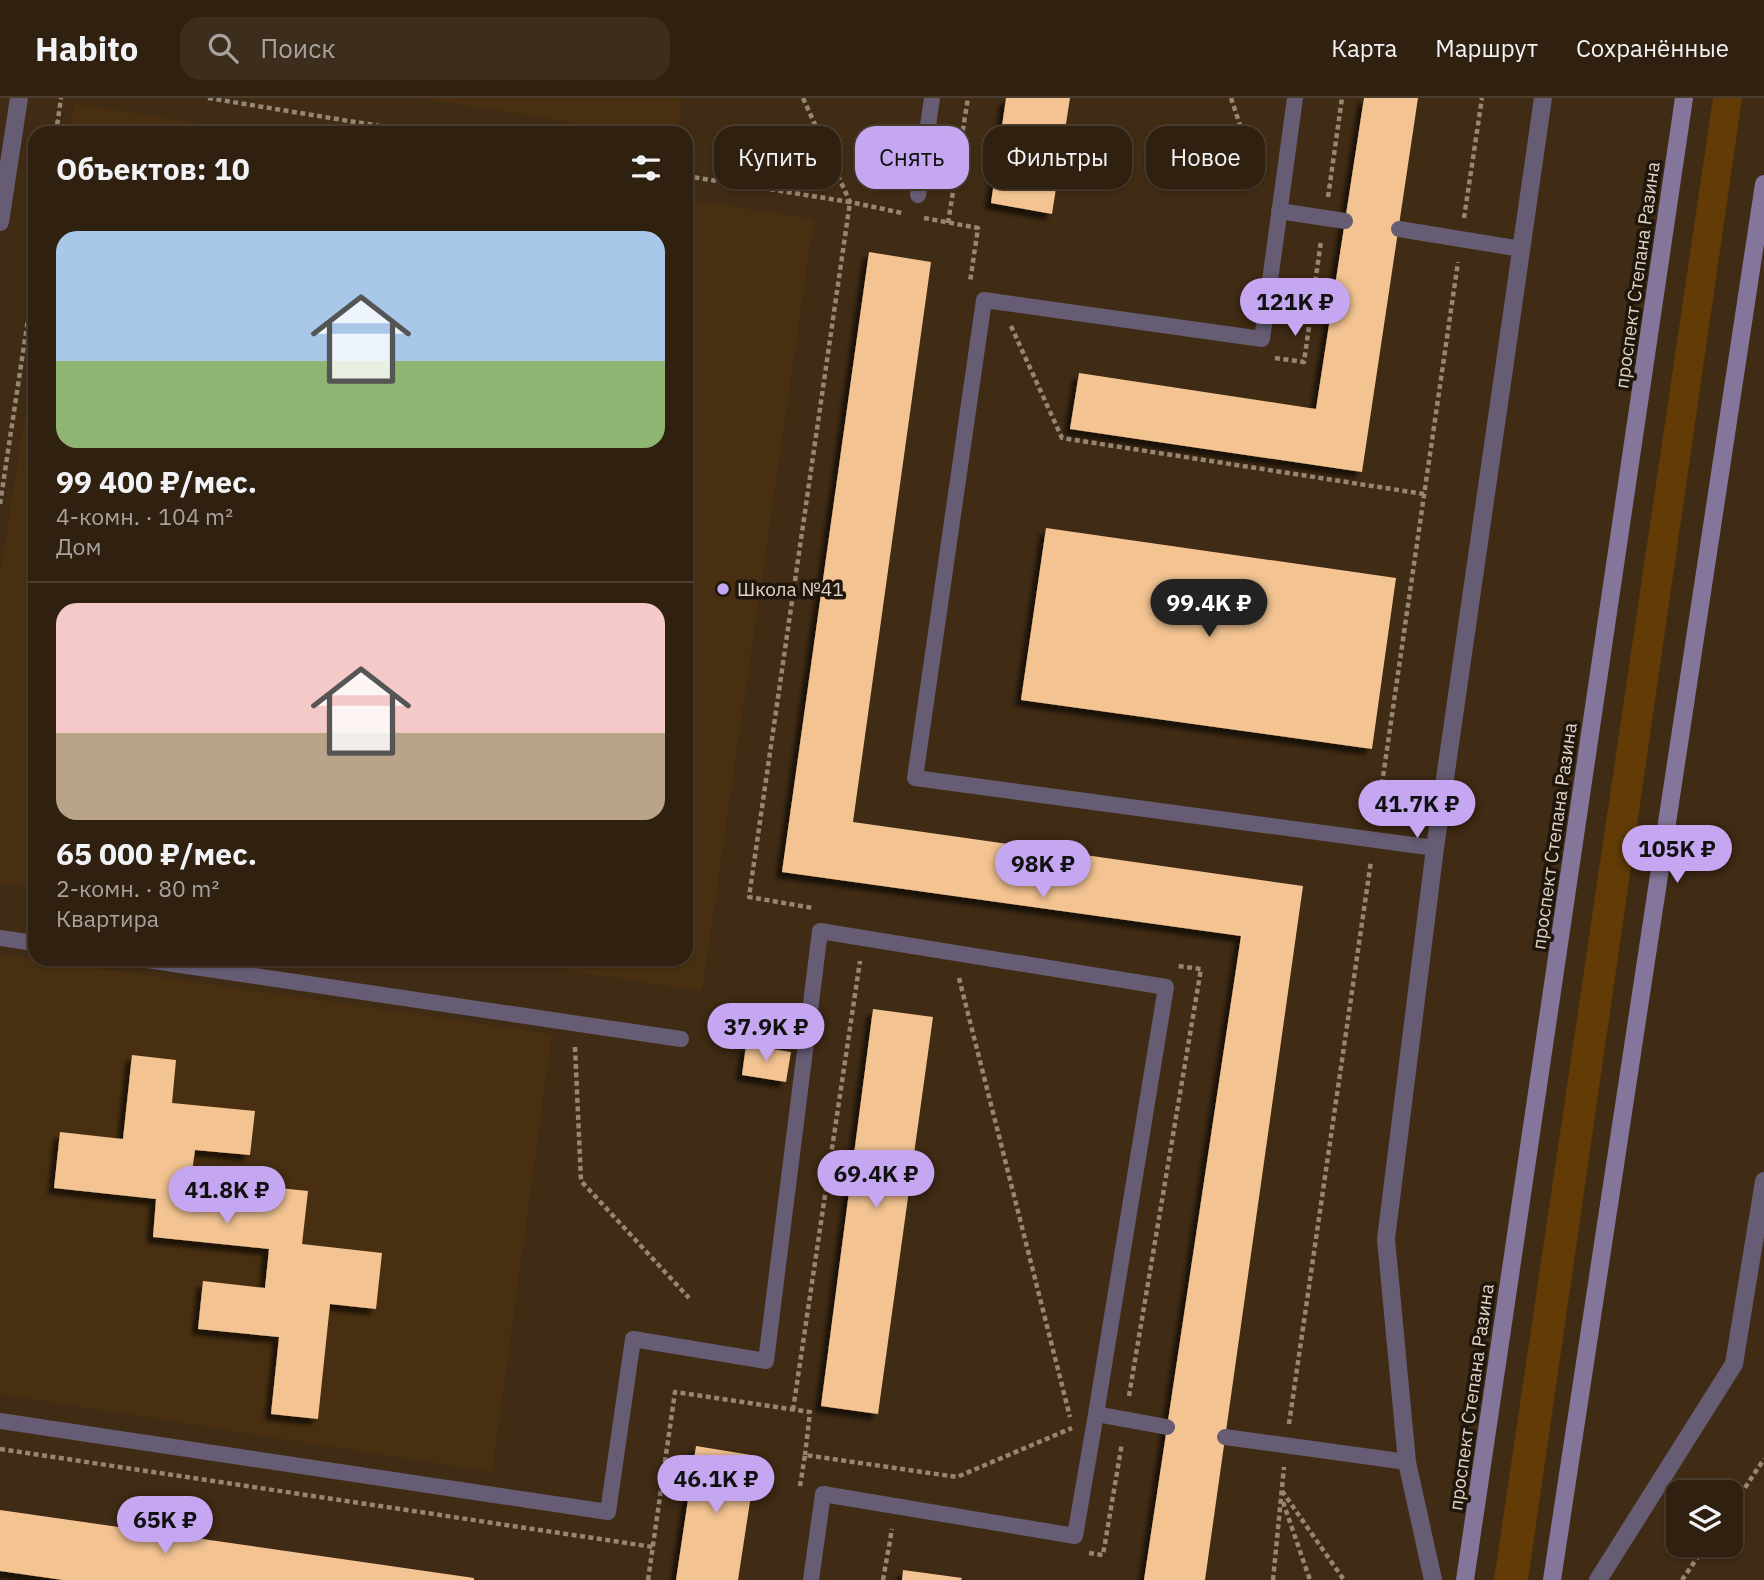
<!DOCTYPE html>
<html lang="ru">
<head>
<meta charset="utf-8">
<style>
  :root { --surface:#30200f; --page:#3c2d1d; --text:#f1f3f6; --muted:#a8a39e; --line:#4b3e2f; --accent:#c5a7f1 }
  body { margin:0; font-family:"IBM Plex Sans",sans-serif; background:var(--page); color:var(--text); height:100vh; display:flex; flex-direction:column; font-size:26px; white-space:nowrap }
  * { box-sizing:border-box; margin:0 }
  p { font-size:23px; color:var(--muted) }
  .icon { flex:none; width:38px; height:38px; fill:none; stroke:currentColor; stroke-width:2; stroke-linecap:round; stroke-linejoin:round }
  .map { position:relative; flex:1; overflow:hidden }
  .details { position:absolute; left:28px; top:28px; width:665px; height:840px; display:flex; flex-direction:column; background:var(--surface); border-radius:21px; box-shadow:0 2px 5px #0004,0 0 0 2px var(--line) }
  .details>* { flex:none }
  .banner { position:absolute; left:714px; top:28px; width:665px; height:63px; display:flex; gap:14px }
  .fabs { position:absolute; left:1666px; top:1382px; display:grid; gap:14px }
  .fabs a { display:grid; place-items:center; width:77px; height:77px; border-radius:14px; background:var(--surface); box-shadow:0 2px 5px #0004,0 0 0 2px var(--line); font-size:35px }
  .price { position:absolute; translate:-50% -60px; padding:0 16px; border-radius:24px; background:var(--accent); color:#111; font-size:23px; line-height:46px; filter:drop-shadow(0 2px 4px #0008) }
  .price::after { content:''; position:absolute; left:50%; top:42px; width:21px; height:16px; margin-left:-10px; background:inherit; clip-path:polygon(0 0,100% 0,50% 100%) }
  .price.current { background:#222; color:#fff }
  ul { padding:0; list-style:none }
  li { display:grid; align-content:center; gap:14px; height:371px; padding:0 28px }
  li+li { border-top:2px solid var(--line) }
  li span { display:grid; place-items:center; height:217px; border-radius:21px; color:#555 }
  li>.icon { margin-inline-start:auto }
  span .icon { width:126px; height:126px; fill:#fffc; stroke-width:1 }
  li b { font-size:30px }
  h2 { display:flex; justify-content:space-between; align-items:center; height:84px; padding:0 28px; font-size:30px }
  .tag { padding:0 24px; border-radius:21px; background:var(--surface); box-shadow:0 2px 5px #0004,0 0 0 2px var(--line); font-size:24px; line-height:63px }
  .tag.current { background:var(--accent); color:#111 }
  header { display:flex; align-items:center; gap:42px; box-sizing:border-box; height:98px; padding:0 35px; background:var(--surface); border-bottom:2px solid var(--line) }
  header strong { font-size:33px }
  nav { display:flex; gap:38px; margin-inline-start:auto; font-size:24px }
  .search { width:490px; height:63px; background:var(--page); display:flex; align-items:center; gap:18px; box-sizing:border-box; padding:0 24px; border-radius:21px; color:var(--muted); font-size:26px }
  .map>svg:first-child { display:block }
  .built { fill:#482f11 }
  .green { fill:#623c04 }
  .building { fill:#f3c492; filter:url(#shadow) }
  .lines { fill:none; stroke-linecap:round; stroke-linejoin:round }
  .path { stroke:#968674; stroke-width:4.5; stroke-dasharray:5 3.5; stroke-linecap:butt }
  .lane { stroke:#665d74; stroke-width:16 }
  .street { stroke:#665d74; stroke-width:18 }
  .secondary { stroke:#84769a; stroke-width:18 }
  .poi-dot { fill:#c5a7f1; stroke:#1f160c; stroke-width:2.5 }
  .labels { text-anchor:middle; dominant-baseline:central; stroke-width:7; stroke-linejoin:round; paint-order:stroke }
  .street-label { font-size:19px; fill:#e0d3c5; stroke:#1f160c }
  .poi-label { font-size:19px; fill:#e0d3c5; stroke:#1f160c; text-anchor:start }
</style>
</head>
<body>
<header>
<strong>Habito</strong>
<div class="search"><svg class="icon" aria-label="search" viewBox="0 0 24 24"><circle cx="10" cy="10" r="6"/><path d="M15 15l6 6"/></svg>Поиск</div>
<nav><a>Карта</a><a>Маршрут</a><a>Сохранённые</a></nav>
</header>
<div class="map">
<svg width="1764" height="1482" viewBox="0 0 1764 1482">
  <defs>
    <filter id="shadow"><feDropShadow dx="-6" dy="6" stdDeviation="2" flood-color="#0009"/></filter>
  </defs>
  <rect width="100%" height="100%" fill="#402b14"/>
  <path class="built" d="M 417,0 L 682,0 L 677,35 L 640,35 Z
    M 74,6 L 263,35 L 69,35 Z
    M 686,101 L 814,121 L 702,893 L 494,861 L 686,861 Z
    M 35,254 L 35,791 L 0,785 L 0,477 Z
    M 0,856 L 552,936 L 492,1374 L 0,1296 Z"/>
  <path class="green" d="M 1713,0 L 1742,0 L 1528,1482 L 1494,1482 Z"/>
  <path class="building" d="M 1006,0 L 1070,0 L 1052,116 L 991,105 Z
    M 1364,0 L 1418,0 L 1362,374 L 1070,331 L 1079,275 L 1316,311 Z
    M 869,154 L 931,164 L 853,724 L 1303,788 L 1205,1482 L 1144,1482 L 1241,838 L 782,774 Z
    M 1046,430 L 1396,480 L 1372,651 L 1021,602 Z
    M 873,911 L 933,919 L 878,1316 L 821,1308 Z
    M 746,947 L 791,954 L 786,984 L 742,977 Z
    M 132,957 L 176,962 L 172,1005 L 255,1013 L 250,1057 L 195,1052 L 191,1081 L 308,1093 L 302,1146 L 382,1155 L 376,1211 L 330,1206 L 318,1321 L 271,1316 L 279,1239 L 198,1231 L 203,1183 L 265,1190 L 269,1151 L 153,1139 L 156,1101 L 54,1090 L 60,1034 L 123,1041 Z
    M 696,1348 L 757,1358 L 738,1482 L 676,1482 Z
    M 0,1412 L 474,1480 L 474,1482 L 63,1482 L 0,1473 Z
    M 903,1472 L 962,1480 L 961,1482 L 902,1482 Z"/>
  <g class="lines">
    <path class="path" d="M 208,0 L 423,35
      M 803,0 L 850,104 L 902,115
      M 1231,0 L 1258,82
      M 56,35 L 61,0
      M 686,78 L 850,104 L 749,799 L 813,810
      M 1328,99 L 1342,0
      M 924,120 L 978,130 L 970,184
      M 1464,120 L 1482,0
      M 948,125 L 968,0
      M 1011,228 L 1062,340 L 1424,396
      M 1275,260 L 1304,264 L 1321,143
      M 0,406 L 35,175
      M 1377,720 L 1458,164
      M 90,861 L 120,865
      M 959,880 L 1070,1319
      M 575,949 L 581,1083 L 689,1200
      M 1129,1298 L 1201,871 L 1178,868
      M 793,1312 L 860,863
      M 1289,1326 L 1371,763
      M 0,1351 L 653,1449
      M 800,1388 L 805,1357 L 957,1379 L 1072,1330
      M 1282,1393 L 1344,1482
      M 1283,1404 L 1310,1482
      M 1731,1411 L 1764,1361
      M 1089,1455 L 1103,1457 L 1122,1345
      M 648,1482 L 675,1294 L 810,1314 L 805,1357
      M 883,1482 L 892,1431
      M 1273,1482 L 1284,1369
      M 1682,1482 L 1706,1447"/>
    <path class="lane" d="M 1295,0 L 1262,241 L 984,202 L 915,680 L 1435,750
      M 918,97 L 932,0
      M 1279,113 L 1345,123
      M 1399,131 L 1521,151
      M 0,840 L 35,845
      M 140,861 L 681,941
      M 0,1323 L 608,1414 L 633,1241 L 766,1263 L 820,833 L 1166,889 L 1096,1316
      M 1225,1339 L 1407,1364
      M 811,1482 L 823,1396 L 1075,1438 L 1096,1316 L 1167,1329"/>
    <path class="street" d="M 0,124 L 19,0
      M 1433,1482 L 1407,1364 L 1386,1141 L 1435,750 L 1543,0
      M 1598,1482 L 1734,1266 L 1764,1083"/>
    <path class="secondary" d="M 1465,1482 L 1684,0
      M 1552,1482 L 1764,86"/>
  </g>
  <circle class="poi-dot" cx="723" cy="491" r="7"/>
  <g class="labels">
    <g class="street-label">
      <text transform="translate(1637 177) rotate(-82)">проспект Степана Разина</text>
      <text transform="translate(1554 738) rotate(-82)">проспект Степана Разина</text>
      <text transform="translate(1471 1299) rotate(-82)">проспект Степана Разина</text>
    </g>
    <g class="poi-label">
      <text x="737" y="491">Школа №41</text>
    </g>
  </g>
</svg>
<div class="fabs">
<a><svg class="icon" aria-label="layers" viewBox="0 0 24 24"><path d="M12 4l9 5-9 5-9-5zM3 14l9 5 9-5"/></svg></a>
</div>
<b class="price" style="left:1295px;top:240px">121K ₽</b>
<b class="price current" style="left:1209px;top:541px">99.4K ₽</b>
<b class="price" style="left:1417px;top:742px">41.7K ₽</b>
<b class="price" style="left:1677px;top:787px">105K ₽</b>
<b class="price" style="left:1043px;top:802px">98K ₽</b>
<b class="price" style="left:766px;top:965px">37.9K ₽</b>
<b class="price" style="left:876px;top:1112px">69.4K ₽</b>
<b class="price" style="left:227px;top:1128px">41.8K ₽</b>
<b class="price" style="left:716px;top:1417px">46.1K ₽</b>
<b class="price" style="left:165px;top:1458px">65K ₽</b>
<div class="banner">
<a class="tag">Купить</a>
<a class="tag current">Снять</a>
<a class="tag">Фильтры</a>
<a class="tag">Новое</a>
</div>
<section class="details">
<h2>Объектов: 10<svg class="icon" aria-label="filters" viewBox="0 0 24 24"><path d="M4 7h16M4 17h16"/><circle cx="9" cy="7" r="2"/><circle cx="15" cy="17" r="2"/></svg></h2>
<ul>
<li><span style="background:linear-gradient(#a9c7e8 60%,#8fb573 0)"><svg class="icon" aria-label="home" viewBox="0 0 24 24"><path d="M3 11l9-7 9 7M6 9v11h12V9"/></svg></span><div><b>99 400 ₽/мес.</b><p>4-комн. · 104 m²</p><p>Дом</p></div></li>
<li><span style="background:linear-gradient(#f6c9c9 60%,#b9a48a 0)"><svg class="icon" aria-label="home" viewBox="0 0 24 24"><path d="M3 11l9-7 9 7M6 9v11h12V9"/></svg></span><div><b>65 000 ₽/мес.</b><p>2-комн. · 80 m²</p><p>Квартира</p></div></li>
</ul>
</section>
</div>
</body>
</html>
